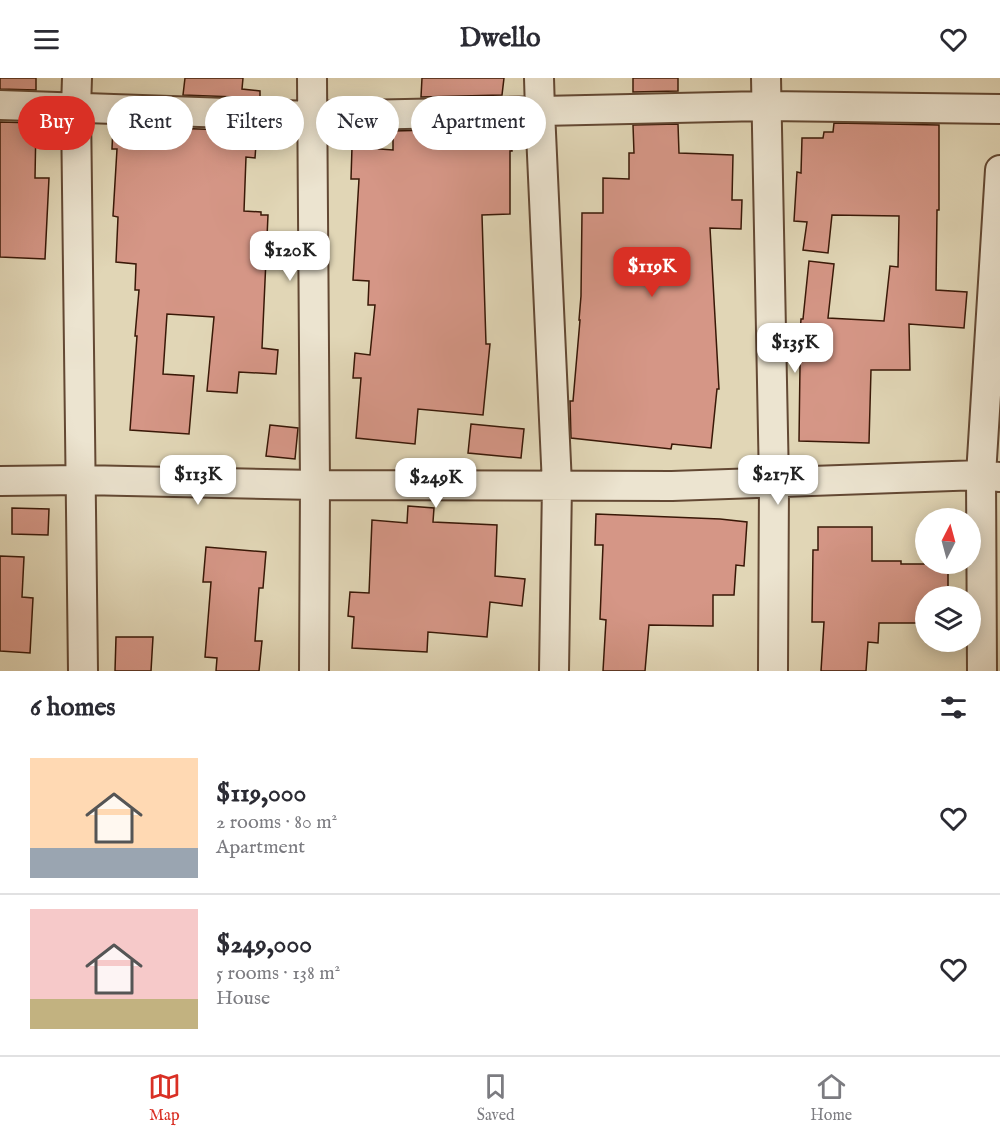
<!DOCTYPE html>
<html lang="en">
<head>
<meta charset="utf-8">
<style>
  :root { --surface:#fff; --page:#f7f7f7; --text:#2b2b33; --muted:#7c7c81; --line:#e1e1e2; --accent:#d93025 }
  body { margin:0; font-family:"IM FELL English",serif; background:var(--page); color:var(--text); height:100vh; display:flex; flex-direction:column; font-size:22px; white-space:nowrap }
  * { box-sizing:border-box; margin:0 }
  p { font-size:20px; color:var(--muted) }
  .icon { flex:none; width:33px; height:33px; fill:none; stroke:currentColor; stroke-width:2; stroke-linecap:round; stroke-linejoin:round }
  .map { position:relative; height:593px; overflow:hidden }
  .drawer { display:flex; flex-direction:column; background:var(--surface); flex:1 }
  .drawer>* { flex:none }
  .hud { position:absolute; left:18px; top:18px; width:600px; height:54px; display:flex; gap:12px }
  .needle { width:39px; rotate:6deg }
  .controls { position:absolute; left:915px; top:430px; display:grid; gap:12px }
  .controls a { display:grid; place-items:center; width:66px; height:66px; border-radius:50%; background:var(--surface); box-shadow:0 3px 15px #0003; font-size:30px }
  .price { position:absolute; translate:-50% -51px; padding:0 14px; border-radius:12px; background:#fff; color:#222; font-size:20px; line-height:39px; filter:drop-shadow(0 2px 3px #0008) }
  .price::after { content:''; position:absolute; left:50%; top:36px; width:18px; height:14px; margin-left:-9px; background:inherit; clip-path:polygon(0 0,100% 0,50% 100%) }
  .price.active { background:var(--accent); color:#fff }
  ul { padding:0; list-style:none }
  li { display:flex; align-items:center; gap:18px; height:150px; padding:0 30px }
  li+li { border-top:2px solid var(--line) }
  li span { display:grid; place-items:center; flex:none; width:168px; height:120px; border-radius:0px; color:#555 }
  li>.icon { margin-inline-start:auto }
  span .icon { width:72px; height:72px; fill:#fffc; stroke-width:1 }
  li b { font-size:26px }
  h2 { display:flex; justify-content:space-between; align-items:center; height:72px; padding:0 30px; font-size:26px }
  .pill { padding:0 21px; border-radius:27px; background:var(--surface); box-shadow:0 3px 15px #0003; font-size:21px; line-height:54px }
  .pill.active { background:var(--accent); color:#fff }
  header { display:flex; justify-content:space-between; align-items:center; height:78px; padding:0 30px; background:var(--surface); font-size:27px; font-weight:700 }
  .menu { display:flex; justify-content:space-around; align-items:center; height:84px; border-top:2px solid var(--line); background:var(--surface); font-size:16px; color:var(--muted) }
  .menu a { display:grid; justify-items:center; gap:3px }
  .menu .active { color:var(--accent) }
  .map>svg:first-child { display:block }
  .building { fill:#d59686; stroke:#391807; stroke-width:1.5 }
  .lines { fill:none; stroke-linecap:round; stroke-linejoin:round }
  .street-casing { stroke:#634833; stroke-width:32 }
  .street { stroke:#ece4d0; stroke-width:28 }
</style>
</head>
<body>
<header><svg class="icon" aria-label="menu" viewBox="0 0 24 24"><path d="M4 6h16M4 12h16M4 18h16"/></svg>Dwello<svg class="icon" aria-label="heart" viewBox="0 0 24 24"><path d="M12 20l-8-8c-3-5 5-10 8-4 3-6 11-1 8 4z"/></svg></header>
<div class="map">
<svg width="1000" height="593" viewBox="0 0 1000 593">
  <rect width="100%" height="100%" fill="#e1d6b6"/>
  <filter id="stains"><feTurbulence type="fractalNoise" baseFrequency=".00333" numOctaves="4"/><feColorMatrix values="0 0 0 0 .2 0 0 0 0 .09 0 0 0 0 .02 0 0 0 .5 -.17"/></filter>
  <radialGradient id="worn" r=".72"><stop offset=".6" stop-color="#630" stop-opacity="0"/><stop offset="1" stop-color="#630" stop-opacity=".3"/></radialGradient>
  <path class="building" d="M 0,0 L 36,0 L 36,12 L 0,11 Z
    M 185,0 L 243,0 L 242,11 L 260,13 L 260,20 L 183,17 Z
    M 422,0 L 504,0 L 502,17 L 421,19 Z
    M 633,0 L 678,0 L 678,13 L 633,14 Z
    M 0,44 L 36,45 L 35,100 L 49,100 L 45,181 L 0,179 Z
    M 834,45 L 939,47 L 939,132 L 937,132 L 936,212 L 967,214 L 964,250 L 909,246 L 910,292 L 871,292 L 869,365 L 799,363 L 800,287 L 798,287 L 801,241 L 803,241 L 809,183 L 834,186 L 828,240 L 884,243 L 890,188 L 898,189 L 899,138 L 832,137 L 828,175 L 803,172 L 807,144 L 794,143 L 797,94 L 801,95 L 802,60 L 823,60 L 824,54 L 833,54 Z
    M 678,46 L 679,75 L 733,77 L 732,122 L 742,122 L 741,151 L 710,150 L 719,311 L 717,311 L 711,370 L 672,366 L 671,371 L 571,360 L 570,323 L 573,323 L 580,242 L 579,242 L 581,218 L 582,135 L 603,135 L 603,100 L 629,101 L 629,75 L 634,75 L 633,47 Z
    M 113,48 L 257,53 L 255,80 L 246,79 L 244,133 L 261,134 L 261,137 L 268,137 L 262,270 L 278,272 L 276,296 L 239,294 L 237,315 L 207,313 L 214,239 L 167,236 L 163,296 L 194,298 L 189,356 L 130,352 L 137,258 L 135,258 L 139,212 L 135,212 L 136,186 L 116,184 L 118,139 L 113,138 L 117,71 L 112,71 Z
    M 511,50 L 512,73 L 510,73 L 510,136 L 482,137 L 486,266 L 490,266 L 483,337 L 418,331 L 415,366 L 356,360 L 361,300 L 353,300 L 355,275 L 370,277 L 375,227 L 368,227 L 369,203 L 353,202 L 359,101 L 351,101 L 352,69 L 393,72 L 393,53 Z
    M 471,346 L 524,351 L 521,380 L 468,375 Z
    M 270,347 L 298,350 L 295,381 L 266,378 Z
    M 408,428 L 434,430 L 433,444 L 497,447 L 495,498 L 525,501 L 522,528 L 490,524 L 487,559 L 428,554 L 427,574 L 352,570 L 354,539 L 348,538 L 350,514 L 369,515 L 372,442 L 407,445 Z
    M 12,430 L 49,431 L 48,457 L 12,456 Z
    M 596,436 L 720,441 L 747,444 L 744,488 L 736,487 L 734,517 L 713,517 L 713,548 L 649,547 L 645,593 L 603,593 L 606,542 L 600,541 L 603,467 L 595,467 Z
    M 818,449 L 872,449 L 872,483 L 901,483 L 901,486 L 948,486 L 948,519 L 926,519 L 926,545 L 879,545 L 878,565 L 868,564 L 866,593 L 821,593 L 824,544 L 812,544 L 813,472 L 818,472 Z
    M 206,469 L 266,474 L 263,510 L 259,510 L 255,563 L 262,563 L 259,593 L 216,593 L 217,580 L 205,579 L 211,504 L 203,504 Z
    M 0,478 L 24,479 L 22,519 L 33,520 L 30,575 L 0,573 Z
    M 116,559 L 153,559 L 151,593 L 115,593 Z"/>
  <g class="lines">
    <defs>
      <path id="street" d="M 77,0 L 76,30 L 83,593
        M 312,0 L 315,407 L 314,593
        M 539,0 L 540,33 L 557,407 L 554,593
        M 766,0 L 774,405 L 773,593
        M 0,27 L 312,38 L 767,28 L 1000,31
        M 0,403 L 81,402 L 315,407 L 672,408 L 981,397 L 1000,399
        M 982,593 L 981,397 L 1000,92"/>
    </defs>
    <use href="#street" class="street-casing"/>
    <use href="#street" class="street"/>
  </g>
  <rect width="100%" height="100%" filter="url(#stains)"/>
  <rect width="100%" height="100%" fill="url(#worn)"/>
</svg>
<div class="controls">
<a><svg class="needle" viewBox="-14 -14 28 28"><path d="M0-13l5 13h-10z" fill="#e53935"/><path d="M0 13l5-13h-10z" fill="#7c7c81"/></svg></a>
<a><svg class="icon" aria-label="layers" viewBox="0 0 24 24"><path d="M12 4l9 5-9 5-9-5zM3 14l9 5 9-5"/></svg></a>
</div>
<b class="price" style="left:290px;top:204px">$120K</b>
<b class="price active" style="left:652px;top:220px">$119K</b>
<b class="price" style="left:795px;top:296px">$135K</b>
<b class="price" style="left:198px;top:428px">$113K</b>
<b class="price" style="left:778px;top:428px">$217K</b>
<b class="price" style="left:436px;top:431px">$249K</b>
<div class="hud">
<a class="pill active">Buy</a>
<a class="pill">Rent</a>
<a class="pill">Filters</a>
<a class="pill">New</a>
<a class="pill">Apartment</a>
</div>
</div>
<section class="drawer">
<h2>6 homes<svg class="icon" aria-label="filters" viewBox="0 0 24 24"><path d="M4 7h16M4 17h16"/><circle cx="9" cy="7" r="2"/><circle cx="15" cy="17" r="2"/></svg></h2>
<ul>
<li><span style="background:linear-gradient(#ffd9b3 75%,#9aa5b1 0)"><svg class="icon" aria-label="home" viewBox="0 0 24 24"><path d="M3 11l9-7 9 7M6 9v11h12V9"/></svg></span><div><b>$119,000</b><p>2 rooms · 80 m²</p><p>Apartment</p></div><svg class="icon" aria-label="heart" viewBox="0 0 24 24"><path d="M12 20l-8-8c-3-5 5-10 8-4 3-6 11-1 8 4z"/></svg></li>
<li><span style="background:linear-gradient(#f6c9c9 75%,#c2b280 0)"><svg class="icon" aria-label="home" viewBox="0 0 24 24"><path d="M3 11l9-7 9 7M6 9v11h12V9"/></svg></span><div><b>$249,000</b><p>5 rooms · 138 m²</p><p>House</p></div><svg class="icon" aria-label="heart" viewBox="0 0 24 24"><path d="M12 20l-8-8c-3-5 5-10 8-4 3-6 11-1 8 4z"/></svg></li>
</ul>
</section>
<nav class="menu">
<a class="active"><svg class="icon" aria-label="map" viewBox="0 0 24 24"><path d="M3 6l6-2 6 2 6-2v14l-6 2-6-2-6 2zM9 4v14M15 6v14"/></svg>Map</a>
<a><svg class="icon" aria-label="saved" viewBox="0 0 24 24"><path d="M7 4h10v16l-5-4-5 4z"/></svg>Saved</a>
<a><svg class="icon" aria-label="home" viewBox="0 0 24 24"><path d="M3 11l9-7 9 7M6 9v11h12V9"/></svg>Home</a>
</nav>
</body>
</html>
